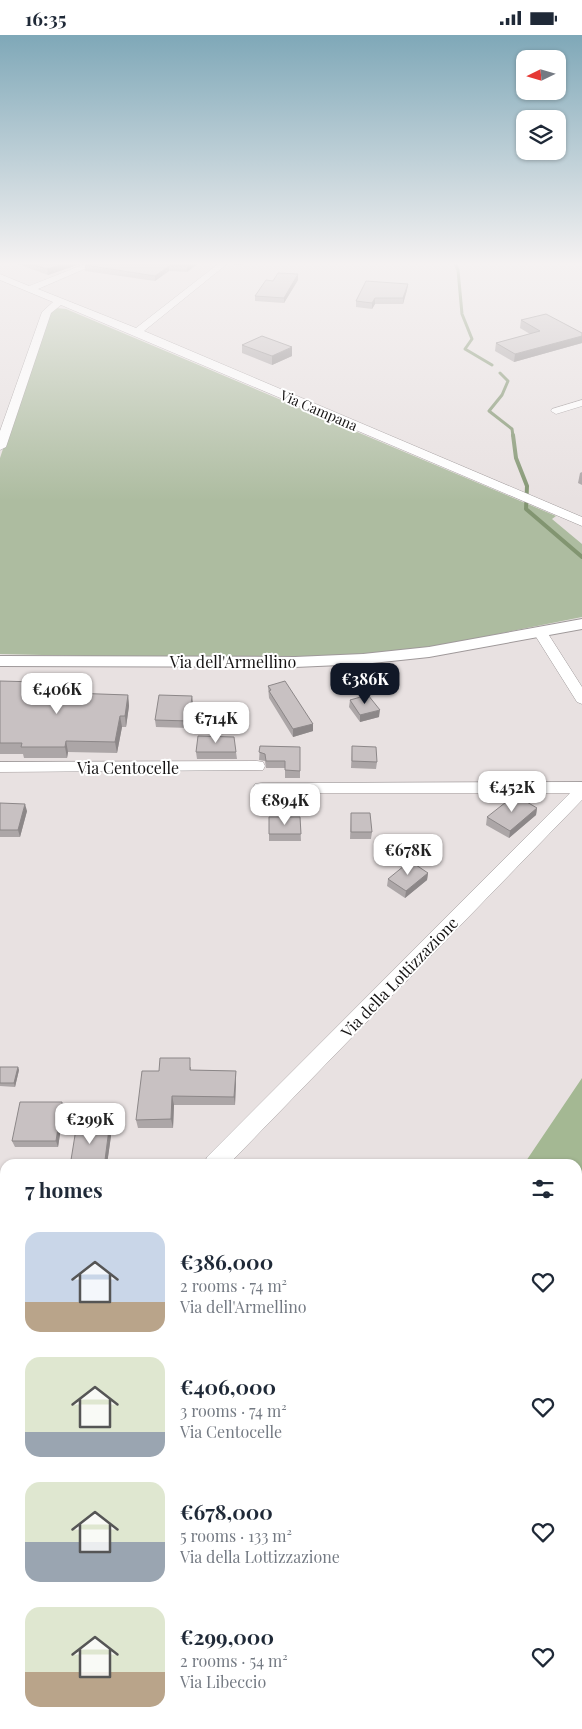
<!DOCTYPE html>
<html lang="en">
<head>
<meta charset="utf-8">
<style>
  :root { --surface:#fff; --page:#f6f6f7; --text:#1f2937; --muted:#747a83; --accent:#111827 }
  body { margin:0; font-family:"Playfair Display",serif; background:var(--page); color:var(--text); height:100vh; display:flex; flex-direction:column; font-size:19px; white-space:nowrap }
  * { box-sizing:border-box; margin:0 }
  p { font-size:16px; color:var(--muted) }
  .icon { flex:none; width:28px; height:28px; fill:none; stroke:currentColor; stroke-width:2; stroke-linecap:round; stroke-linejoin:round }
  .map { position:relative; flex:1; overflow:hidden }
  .drawer { position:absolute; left:0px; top:1124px; width:582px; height:571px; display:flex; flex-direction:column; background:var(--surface); border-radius:15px 15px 0 0; box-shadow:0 1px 4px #0004 }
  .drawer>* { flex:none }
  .needle { width:32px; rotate:265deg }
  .tools { position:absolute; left:516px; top:15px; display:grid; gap:10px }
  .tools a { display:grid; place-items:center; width:50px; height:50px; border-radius:10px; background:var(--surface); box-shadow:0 1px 4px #0004; font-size:25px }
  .price { position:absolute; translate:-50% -42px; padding:0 11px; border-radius:10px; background:#fff; color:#222; font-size:16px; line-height:32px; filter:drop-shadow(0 1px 2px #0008) }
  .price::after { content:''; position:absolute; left:50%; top:30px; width:15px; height:11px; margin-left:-8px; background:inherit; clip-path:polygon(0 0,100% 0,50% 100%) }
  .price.selected { background:var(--accent); color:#fff }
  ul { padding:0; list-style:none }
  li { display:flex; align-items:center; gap:15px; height:125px; padding:0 25px }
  li span { display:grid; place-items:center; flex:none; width:140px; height:100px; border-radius:15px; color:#555 }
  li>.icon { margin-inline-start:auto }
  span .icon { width:60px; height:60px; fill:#fffc; stroke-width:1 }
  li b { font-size:21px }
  h2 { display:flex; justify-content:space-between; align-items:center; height:60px; padding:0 25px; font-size:21px }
  .status { display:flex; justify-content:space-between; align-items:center; height:35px; padding:0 25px; background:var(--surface); direction:ltr }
  .status svg { height:14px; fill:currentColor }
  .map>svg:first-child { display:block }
  .green { fill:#adbca0 }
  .forest { fill:#a4b893 }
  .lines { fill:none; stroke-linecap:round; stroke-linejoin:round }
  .stream-far2 { stroke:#829571; stroke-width:3 }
  .stream-far1 { stroke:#829571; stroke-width:4 }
  .stream { stroke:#829571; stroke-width:8 }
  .minor-casing { stroke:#9f999a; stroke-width:1 }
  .tertiary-casing { stroke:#9f999a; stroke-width:2 }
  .minor { fill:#fff; fill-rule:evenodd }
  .tertiary { fill:#fff; fill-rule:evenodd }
  .wall { fill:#aca6a7 }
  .shaded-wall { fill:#8c8788 }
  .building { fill:#c8c1c2; stroke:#8c8788 }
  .labels { text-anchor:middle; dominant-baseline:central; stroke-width:4; stroke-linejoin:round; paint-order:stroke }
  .far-street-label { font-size:14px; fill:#151313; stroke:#fff }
  .street-label { font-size:16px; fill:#151313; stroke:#fff }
</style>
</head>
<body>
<div class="status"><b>16:35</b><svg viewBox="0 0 49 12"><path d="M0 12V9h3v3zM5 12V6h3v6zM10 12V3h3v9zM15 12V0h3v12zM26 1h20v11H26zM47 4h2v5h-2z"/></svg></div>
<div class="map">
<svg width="582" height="1694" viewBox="0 0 582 1694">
  <rect width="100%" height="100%" fill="#e8e1e1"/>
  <path class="green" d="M 56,273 L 66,274 L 556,481 L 552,484 L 582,509 L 582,582 L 407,617 L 293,626 L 0,619 L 0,423 L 48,278 Z"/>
  <path class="forest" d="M 582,1043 L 582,1694 L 0,1694 L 0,1546 L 5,1541 L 5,1690 L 578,1690 L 578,1129 L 524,1129 Z"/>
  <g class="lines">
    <path class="stream-far2" d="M 455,229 L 458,235 L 462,279 L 472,304 L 465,314 L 492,330
      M 500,338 L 508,346 L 502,360 L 489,376 L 512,394 L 513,401"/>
    <path class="stream-far1" d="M 513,400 L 516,423 L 527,451 L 526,474 L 582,522"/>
    <path class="stream" d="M 578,1381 L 582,1377
      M 315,1694 L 317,1690"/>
    <defs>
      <path id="minor" d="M 85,229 L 96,229 L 38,254 L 136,293 L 218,229 L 227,229 L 144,296 L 582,482 L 582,491 L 61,270 L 51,278 L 6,412 L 0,415 L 0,396 L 42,277 L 53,267 L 0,245 L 0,239 L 29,251 Z
        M 582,365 L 582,371 L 556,379 L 551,376 L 552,374 Z
        M 540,593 L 545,594 L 582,652 L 582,669 L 577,667 L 533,597 Z
        M 257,726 L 263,727 L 265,731 L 263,735 L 0,737 L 0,727 Z
        M 582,747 L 582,765 L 229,1129 L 204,1129 L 207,1122 L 570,758 L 261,758 L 255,757 L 253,753 L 255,749 L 261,748 Z
        M 0,1155 L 5,1155 L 5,1175 L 0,1175 Z
        M 5,1332 L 5,1359 L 0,1361 L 0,1334 Z"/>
      <path id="tertiary" d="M 582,584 L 582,594 L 429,622 L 363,629 L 295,632 L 0,631 L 0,621 L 295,622 L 363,619 L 429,612 Z"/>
    </defs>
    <use href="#minor" class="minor-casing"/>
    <use href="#tertiary" class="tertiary-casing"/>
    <use href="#minor" class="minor"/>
    <use href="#tertiary" class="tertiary"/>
  </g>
  <path class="wall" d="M 18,229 L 80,229 L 48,240 Z
    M 88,229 L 197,229 L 187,237 L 169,236 L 155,246 L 85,236 L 85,230 Z
    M 231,229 L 241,229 L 240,230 Z
    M 298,245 L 284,268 L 255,266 L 255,261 L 273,246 Z
    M 408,249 L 407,255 L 403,269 L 375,269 L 372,274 L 356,272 L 356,266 Z
    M 521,285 L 582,298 L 582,308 L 514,327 L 495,316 L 496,308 L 530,299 L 520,293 Z
    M 242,310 L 292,321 L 272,330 L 242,318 Z
    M 582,437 L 582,450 L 578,448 L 580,438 Z
    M 0,646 L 77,659 L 128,660 L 129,671 L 126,692 L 122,692 L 117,718 L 68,717 L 67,723 L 24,723 L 23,719 L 0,719 Z
    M 268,651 L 313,689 L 313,696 L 293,702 L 269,663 Z
    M 350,665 L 379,682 L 360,687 L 349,672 Z
    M 193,668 L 189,693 L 156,692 L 155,685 Z
    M 260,711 L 300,712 L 300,743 L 285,743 L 285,733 L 266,733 L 265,726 L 259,725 Z
    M 352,711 L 377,727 L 376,734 L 351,733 Z
    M 196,717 L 236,717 L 237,724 L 197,724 Z
    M 0,768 L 27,776 L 20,802 L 0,802 Z
    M 537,773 L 536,780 L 509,803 L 486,790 L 487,782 Z
    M 351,778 L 372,797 L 371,804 L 350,804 Z
    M 269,782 L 300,782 L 301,806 L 269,806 Z
    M 428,838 L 427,845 L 405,863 L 387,851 L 388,844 Z
    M 0,1032 L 18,1032 L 19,1035 L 15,1052 L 0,1051 Z
    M 191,1032 L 191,1035 L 236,1036 L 236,1045 L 235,1070 L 174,1070 L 173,1093 L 138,1093 L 136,1085 L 159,1036 Z
    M 62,1067 L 64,1074 L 58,1112 L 15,1112 L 12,1106 Z
    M 109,1094 L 111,1101 L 107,1129 L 72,1129 L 71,1125 Z"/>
  <path class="shaded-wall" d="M 64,229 L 80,229 L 48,240 L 47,234 Z
    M 190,229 L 197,229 L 187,237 L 187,231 Z
    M 169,231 L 169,236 L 155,246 L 155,241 Z
    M 298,239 L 298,245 L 284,268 L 284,263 Z
    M 408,249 L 407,255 L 403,269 L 403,263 Z
    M 375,263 L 375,269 L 372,274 L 372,268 Z
    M 582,301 L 582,308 L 514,327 L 515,319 Z
    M 292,312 L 292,321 L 272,330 L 272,321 Z
    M 75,648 L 77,659 L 72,658 Z
    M 128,660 L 129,671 L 126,692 L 125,681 Z
    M 192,661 L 193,668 L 189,693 L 189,686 Z
    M 380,675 L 379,682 L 360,687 L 360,680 Z
    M 120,681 L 122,692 L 117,718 L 115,707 Z
    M 313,689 L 313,696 L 293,702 L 293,694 Z
    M 66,706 L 68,717 L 67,723 L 65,712 Z
    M 25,769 L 27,776 L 20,802 L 18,795 Z
    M 537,773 L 536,780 L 509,803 L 510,796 Z
    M 428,838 L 427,845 L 405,863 L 406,856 Z
    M 18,1032 L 19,1035 L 15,1052 L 14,1048 Z
    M 236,1036 L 236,1045 L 235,1070 L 234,1062 Z
    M 172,1061 L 174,1070 L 173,1093 L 171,1084 Z
    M 62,1067 L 64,1074 L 58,1112 L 56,1106 Z
    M 109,1094 L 111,1101 L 107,1129 L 106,1129 L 105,1125 Z
    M 5,1294 L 5,1306 L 0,1312 L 0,1299 Z"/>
  <path class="building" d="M 31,229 L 64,229 L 47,234 Z
    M 88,229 L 190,229 L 187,231 L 169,231 L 155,241 L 85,230 Z
    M 278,238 L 298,239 L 284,263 L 255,261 L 266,245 L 273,246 Z
    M 366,246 L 408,249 L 403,263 L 375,263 L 372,268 L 356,266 Z
    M 546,279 L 582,298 L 582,301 L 515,319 L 496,308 L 540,296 L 521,285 Z
    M 262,301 L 292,312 L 272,321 L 242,310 Z
    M 0,646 L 75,648 L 72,658 L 128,660 L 125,681 L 120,681 L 115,707 L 66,706 L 65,712 L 21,712 L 22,708 L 0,708 Z
    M 285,646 L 313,689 L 293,694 L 269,656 L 271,655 L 268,651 Z
    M 159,660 L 192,661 L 189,686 L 155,685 Z
    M 368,660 L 380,675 L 360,680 L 350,665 Z
    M 198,701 L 234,702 L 236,717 L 196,717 Z
    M 260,711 L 300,712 L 300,736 L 285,735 L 285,726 L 266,726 L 265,719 L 259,717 Z
    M 352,711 L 376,712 L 377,727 L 352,726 Z
    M 515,760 L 537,773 L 510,796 L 487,782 Z
    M 0,768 L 25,769 L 18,795 L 0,795 Z
    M 351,778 L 370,778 L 372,797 L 351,797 Z
    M 269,782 L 300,782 L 301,799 L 269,799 Z
    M 410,826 L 428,838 L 406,856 L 388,844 Z
    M 160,1023 L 190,1023 L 190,1035 L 236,1036 L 234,1062 L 172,1061 L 171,1084 L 136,1085 L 142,1036 L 159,1036 Z
    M 0,1032 L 18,1032 L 14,1048 L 0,1048 Z
    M 20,1067 L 62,1067 L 56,1106 L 12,1106 Z
    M 76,1094 L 109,1094 L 105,1125 L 71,1125 Z
    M 0,1253 L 5,1257 L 5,1294 L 0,1299 Z"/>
  <linearGradient id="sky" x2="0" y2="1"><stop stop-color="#7fa8b8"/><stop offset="0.49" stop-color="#f5f2f2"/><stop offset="1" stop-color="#f5f2f2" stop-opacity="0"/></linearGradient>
  <rect width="582" height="466" fill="url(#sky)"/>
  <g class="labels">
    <g class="far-street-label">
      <text transform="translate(319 375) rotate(23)">Via Campana</text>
    </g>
    <g class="street-label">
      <text x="233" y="626">Via dell'Armellino</text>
      <text x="128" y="732">Via Centocelle</text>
      <text transform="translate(399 942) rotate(-46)">Via della Lottizzazione</text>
    </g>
  </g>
</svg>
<div class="tools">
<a><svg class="needle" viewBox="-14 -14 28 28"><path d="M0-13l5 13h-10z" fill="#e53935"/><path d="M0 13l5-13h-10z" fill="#747a83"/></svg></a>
<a><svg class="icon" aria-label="layers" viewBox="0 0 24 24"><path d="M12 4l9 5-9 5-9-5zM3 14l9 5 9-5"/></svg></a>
</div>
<b class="price selected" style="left:365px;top:670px">€386K</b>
<b class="price" style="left:57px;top:680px">€406K</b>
<b class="price" style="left:216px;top:709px">€714K</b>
<b class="price" style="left:512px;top:778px">€452K</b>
<b class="price" style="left:285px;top:791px">€894K</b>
<b class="price" style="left:408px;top:841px">€678K</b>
<b class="price" style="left:90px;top:1110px">€299K</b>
<section class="drawer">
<h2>7 homes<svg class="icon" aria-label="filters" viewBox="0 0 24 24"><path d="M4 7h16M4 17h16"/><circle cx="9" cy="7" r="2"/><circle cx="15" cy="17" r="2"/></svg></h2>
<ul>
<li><span style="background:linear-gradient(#c9d6e8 70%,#b9a48a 0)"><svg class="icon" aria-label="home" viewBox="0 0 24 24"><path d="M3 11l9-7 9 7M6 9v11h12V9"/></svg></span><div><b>€386,000</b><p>2 rooms · 74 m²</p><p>Via dell'Armellino</p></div><svg class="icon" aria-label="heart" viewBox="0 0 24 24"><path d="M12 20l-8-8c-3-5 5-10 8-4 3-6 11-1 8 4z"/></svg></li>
<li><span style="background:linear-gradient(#dfe7d0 75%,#9aa5b1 0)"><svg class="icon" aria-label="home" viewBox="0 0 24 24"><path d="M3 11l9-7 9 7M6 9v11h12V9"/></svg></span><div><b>€406,000</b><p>3 rooms · 74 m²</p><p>Via Centocelle</p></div><svg class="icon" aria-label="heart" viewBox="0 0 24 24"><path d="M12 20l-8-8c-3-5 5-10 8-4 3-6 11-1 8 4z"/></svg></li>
<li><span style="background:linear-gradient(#dfe7d0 60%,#9aa5b1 0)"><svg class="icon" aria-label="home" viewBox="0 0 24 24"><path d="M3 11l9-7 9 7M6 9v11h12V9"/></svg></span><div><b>€678,000</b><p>5 rooms · 133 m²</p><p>Via della Lottizzazione</p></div><svg class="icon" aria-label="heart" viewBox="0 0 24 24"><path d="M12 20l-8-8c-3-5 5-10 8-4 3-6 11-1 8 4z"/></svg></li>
<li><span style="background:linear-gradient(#dfe7d0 65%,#b9a48a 0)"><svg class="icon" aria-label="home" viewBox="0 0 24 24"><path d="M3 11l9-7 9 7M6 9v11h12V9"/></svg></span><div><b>€299,000</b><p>2 rooms · 54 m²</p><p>Via Libeccio</p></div><svg class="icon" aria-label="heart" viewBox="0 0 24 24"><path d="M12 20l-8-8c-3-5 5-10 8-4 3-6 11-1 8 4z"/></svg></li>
</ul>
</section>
</div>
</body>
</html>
